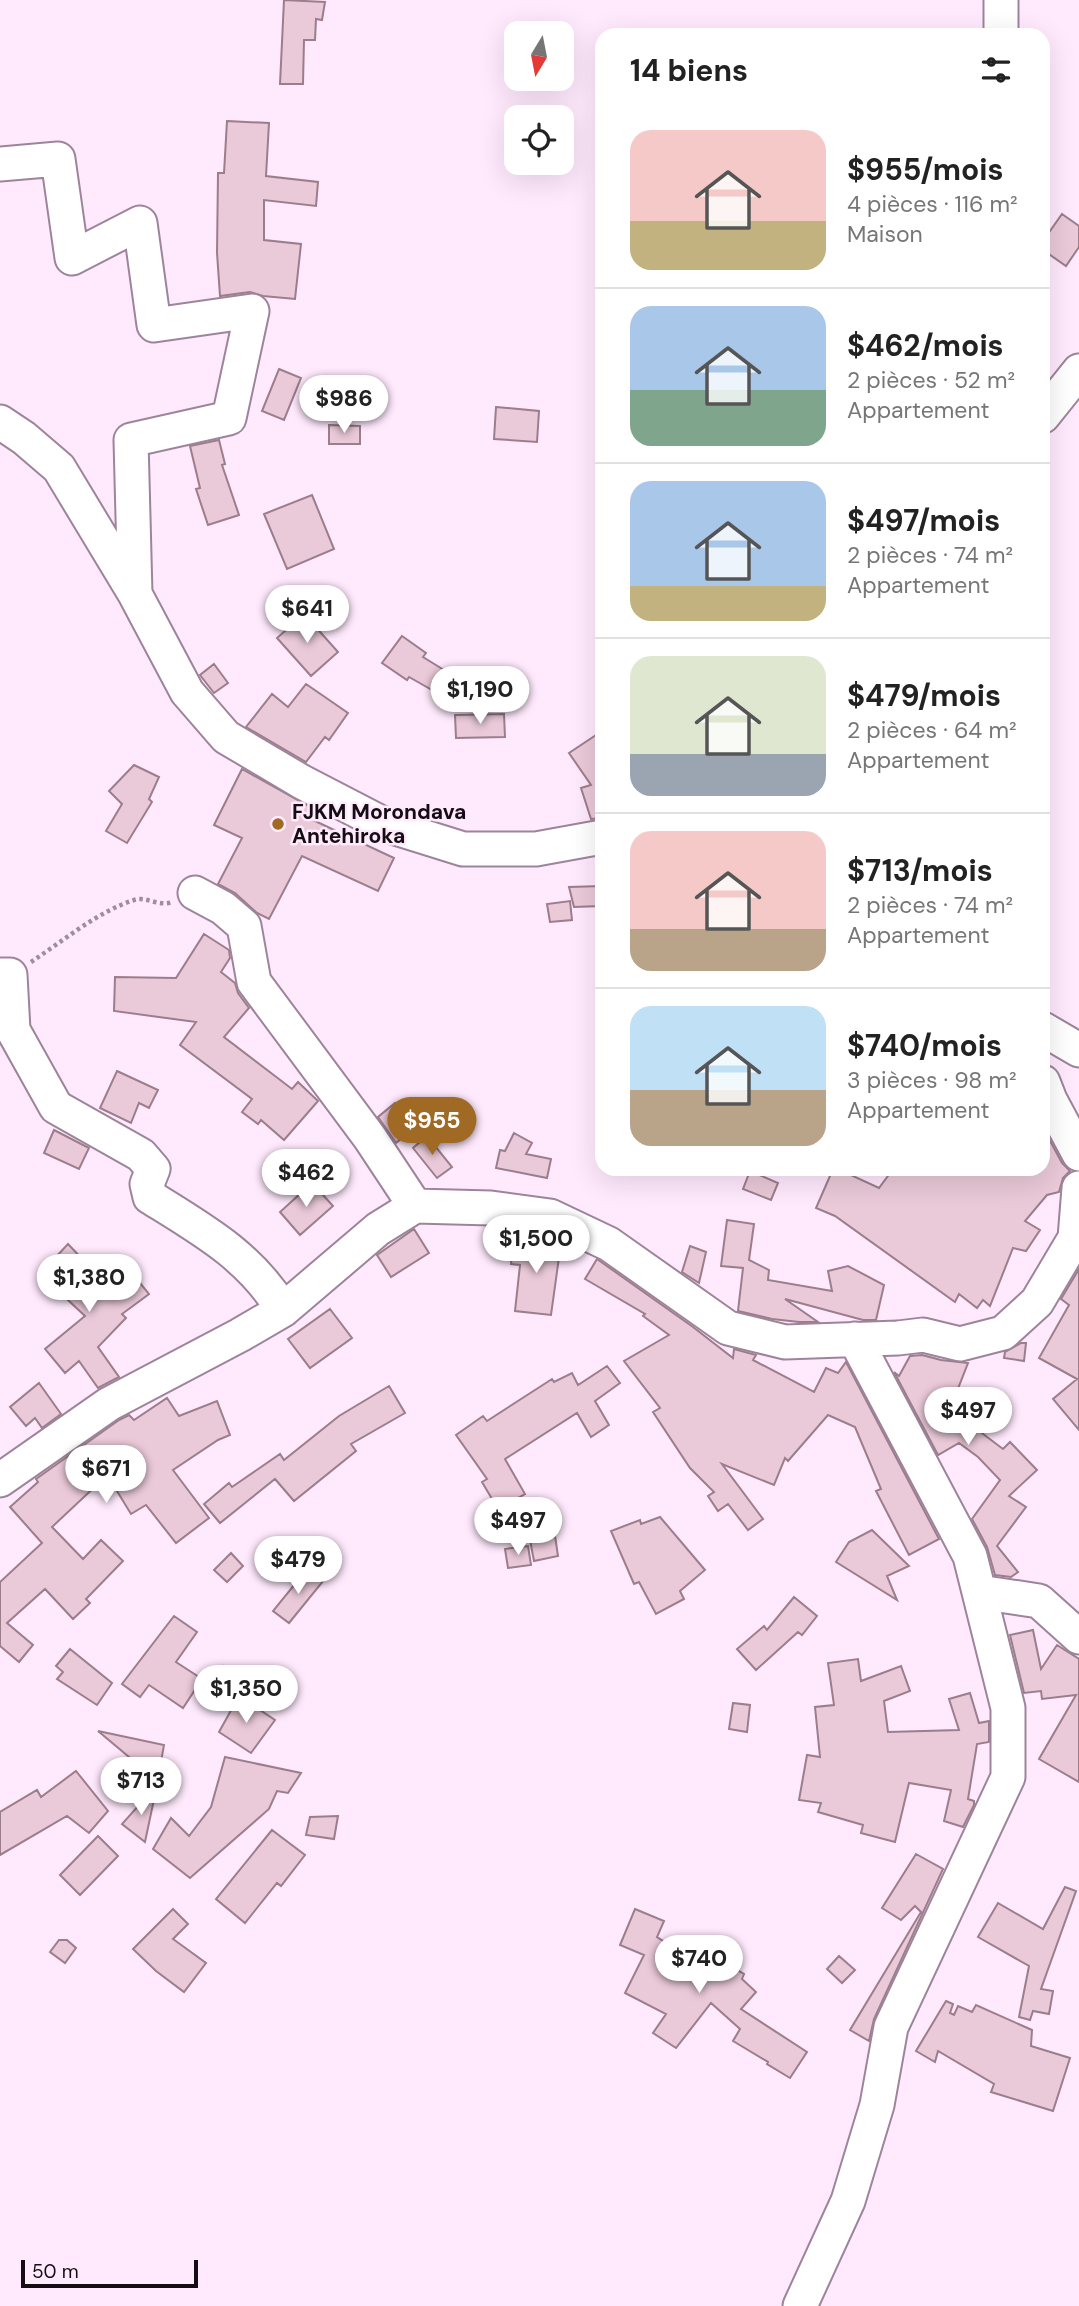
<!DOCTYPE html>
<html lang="fr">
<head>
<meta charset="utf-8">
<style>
  :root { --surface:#fff; --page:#f6f6f6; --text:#222; --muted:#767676; --line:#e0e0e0; --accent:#a06924 }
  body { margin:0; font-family:"DM Sans",sans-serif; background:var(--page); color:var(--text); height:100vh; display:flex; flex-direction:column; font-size:26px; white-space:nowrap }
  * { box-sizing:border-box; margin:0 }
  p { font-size:23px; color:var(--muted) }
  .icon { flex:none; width:38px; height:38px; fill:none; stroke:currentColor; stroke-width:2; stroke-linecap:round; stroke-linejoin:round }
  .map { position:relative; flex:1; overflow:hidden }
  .sheet { position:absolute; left:595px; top:28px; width:455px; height:1148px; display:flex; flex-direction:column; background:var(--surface); border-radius:21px; box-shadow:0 7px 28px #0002 }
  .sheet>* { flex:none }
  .needle { width:46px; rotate:190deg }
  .controls { position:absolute; left:504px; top:21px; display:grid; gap:14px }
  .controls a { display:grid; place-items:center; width:70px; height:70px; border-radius:14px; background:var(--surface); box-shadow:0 7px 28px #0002; font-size:35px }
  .scale { position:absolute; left:21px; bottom:18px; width:177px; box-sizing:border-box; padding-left:7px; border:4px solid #150c14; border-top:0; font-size:19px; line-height:24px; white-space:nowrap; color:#150c14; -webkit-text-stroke:5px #ffeafd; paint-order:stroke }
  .price { position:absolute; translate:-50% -60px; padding:0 16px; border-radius:24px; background:#fff; color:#222; font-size:23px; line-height:46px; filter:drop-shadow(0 2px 4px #0008) }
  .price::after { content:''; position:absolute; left:50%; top:42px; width:21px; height:16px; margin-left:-10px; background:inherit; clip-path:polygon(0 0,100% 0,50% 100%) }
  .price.on { background:var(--accent); color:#fff }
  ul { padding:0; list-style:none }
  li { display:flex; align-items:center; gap:21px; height:175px; padding:0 35px }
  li+li { border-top:2px solid var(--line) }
  li span { display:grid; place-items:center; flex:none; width:196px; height:140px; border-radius:21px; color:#555 }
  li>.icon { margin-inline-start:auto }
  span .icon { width:84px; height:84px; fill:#fffc; stroke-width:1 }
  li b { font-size:30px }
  h2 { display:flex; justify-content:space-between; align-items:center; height:84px; padding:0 35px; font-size:30px }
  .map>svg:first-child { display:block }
  .building { fill:#eac9d8; stroke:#9c7d8c; stroke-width:2 }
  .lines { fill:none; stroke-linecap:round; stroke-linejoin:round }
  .minor-casing { stroke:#9d849b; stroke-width:37 }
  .path { stroke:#9e8e9d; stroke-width:4.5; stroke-dasharray:3.5 3.5; stroke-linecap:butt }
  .minor { stroke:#fff; stroke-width:33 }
  .poi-dot { fill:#a06924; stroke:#ffeafd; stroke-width:2.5 }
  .labels { text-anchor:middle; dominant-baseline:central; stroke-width:5; stroke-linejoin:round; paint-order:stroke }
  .poi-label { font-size:21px; font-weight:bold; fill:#150c14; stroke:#ffeafd; text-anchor:start }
</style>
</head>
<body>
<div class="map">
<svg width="1079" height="2306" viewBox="0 0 1079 2306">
  <rect width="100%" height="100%" fill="#ffeafd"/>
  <path class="building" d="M 284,0 L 325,2 L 322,20 L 316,19 L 315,40 L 304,40 L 303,84 L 280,84 Z
    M 227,121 L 269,123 L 266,176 L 318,182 L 316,206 L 264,200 L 264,240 L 301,244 L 295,299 L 263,296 L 250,292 L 220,296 L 217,253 L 218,173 L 224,173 Z
    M 1062,214 L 1079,226 L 1079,247 L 1066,266 L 1043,250 L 1043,241 Z
    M 279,369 L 301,378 L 284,420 L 262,411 Z
    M 496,407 L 539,411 L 537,442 L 494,439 Z
    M 329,425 L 360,426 L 360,444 L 329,444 Z
    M 219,440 L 225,464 L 222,465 L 239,515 L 208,525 L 196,489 L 200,488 L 190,446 Z
    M 312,495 L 334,549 L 287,569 L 264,514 Z
    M 304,614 L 338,652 L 311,676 L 277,638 Z
    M 402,636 L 426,653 L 423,657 L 457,678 L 446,698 L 409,677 L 407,680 L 382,663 Z
    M 214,664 L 228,683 L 214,693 L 200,675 Z
    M 306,684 L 348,713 L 329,740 L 325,737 L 306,762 L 246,727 L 272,694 L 288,707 Z
    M 504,714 L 505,737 L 456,738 L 455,715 Z
    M 602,731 L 602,818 L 591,819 L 581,788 L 591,785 L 569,753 Z
    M 134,765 L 159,777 L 149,799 L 152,802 L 127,843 L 106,831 L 122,804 L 109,791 Z
    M 242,769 L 319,812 L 315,821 L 394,858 L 378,891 L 302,856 L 269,919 L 257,913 L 235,893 L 218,884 L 242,838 L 214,825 Z
    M 602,886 L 602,906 L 574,907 L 569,887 Z
    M 570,901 L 572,920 L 550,922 L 547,904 Z
    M 204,934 L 229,950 L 230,958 L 221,972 L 235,983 L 238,993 L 249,1008 L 224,1037 L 292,1089 L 298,1082 L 318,1101 L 284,1140 L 261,1120 L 258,1124 L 242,1112 L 252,1099 L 180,1045 L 196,1022 L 114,1011 L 115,977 L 176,978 Z
    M 117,1071 L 158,1090 L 149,1108 L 139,1103 L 131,1123 L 100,1108 Z
    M 395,1103 L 415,1127 L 396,1143 L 378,1117 Z
    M 1043,1128 L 1062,1163 L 1070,1171 L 1063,1178 L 1059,1192 L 1047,1195 L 1025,1221 L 1040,1230 L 1026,1251 L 1013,1248 L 990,1306 L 983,1300 L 977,1308 L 959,1294 L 955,1302 L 835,1216 L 816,1208 L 833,1169 L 838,1169 L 879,1188 L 893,1169 L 1043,1169 Z
    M 54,1130 L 89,1148 L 79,1169 L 44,1153 Z
    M 514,1133 L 532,1143 L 526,1154 L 551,1159 L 547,1178 L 496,1168 L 500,1150 L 505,1151 Z
    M 427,1136 L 452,1167 L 437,1178 L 413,1148 Z
    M 750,1171 L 778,1183 L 771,1200 L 743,1189 Z
    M 312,1183 L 333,1206 L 300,1235 L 280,1212 Z
    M 727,1220 L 754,1224 L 749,1260 L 769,1270 L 768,1280 L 832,1291 L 828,1271 L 848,1266 L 884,1285 L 876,1320 L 863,1320 L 785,1299 L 818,1322 L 799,1322 L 772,1319 L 738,1311 L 743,1268 L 721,1266 Z
    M 414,1229 L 429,1253 L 391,1277 L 377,1255 Z
    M 514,1238 L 561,1243 L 551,1315 L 515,1311 L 520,1265 L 511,1264 Z
    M 68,1244 L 85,1262 L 120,1291 L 136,1278 L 149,1294 L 122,1314 L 126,1318 L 98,1347 L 119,1377 L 98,1388 L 79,1361 L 65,1373 L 45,1349 L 85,1316 L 40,1274 Z
    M 690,1246 L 706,1252 L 699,1283 L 682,1272 Z
    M 597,1259 L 693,1327 L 733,1358 L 734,1349 L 756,1355 L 753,1360 L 814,1392 L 826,1368 L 838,1373 L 846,1362 L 939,1539 L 909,1555 L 876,1491 L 881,1489 L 855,1427 L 828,1415 L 788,1461 L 785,1458 L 774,1485 L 722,1464 L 763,1519 L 748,1530 L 728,1504 L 718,1511 L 708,1496 L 714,1492 L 690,1468 L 653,1412 L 660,1408 L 624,1361 L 669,1335 L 643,1316 L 645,1314 L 585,1279 Z
    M 1079,1269 L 1079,1430 L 1053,1399 L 1077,1379 L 1039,1358 L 1069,1305 L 1061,1299 Z
    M 330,1309 L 352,1338 L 310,1368 L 288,1339 Z
    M 1021,1343 L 1026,1343 L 1024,1361 L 1004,1358 L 1005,1352 Z
    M 922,1355 L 941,1360 L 968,1363 L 950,1409 L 1003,1449 L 1010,1442 L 1037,1470 L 1009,1496 L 1026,1507 L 997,1546 L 1018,1572 L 1011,1577 L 995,1575 L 987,1547 L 972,1519 L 1000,1480 L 978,1457 L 959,1443 L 938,1455 L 894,1372 L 899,1376 L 910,1356 Z
    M 607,1366 L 620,1383 L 595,1401 L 609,1425 L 591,1437 L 577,1413 L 505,1459 L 525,1494 L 498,1509 L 482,1482 L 487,1479 L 456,1435 L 483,1416 L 487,1421 L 552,1379 L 554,1382 L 572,1373 L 578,1385 Z
    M 39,1383 L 61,1414 L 42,1428 L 35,1418 L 26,1426 L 10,1407 Z
    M 389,1386 L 405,1413 L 351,1444 L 356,1451 L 294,1501 L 275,1479 L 220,1523 L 204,1504 L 229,1483 L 232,1487 L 280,1454 L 284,1460 L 339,1416 Z
    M 167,1398 L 179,1416 L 217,1401 L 230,1435 L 218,1440 L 173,1470 L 209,1518 L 176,1543 L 146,1505 L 131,1514 L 112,1483 L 106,1487 L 101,1481 L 52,1527 L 83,1559 L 101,1540 L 123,1561 L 86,1599 L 90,1603 L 73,1619 L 45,1589 L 7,1623 L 33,1645 L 19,1662 L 0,1646 L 0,1582 L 42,1543 L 10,1507 L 38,1482 L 36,1479 L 119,1420 L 129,1415 L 134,1420 Z
    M 660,1517 L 705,1570 L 680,1591 L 684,1599 L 656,1614 L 639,1582 L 634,1584 L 611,1531 L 640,1520 L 641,1524 Z
    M 872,1530 L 909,1566 L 887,1576 L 897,1600 L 836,1562 L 849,1542 Z
    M 555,1536 L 558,1556 L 534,1561 L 530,1540 Z
    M 528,1546 L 531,1565 L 508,1568 L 505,1549 Z
    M 231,1553 L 243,1566 L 227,1582 L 214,1570 Z
    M 308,1568 L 324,1580 L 289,1623 L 273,1611 Z
    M 794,1597 L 817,1616 L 802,1635 L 798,1632 L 756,1670 L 737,1649 L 764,1626 L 767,1630 Z
    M 174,1616 L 197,1632 L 176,1662 L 202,1679 L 183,1708 L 149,1685 L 140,1697 L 122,1684 Z
    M 1033,1630 L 1041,1669 L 1057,1645 L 1079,1659 L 1079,1782 L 1039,1759 L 1076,1695 L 1042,1699 L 1041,1691 L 1024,1693 L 1010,1635 Z
    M 70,1649 L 112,1683 L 97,1705 L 57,1679 L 63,1672 L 56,1666 Z
    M 858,1659 L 861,1681 L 901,1666 L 910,1691 L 884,1701 L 888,1732 L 959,1730 L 949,1699 L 970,1693 L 979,1723 L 989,1721 L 989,1742 L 977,1744 L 968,1799 L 974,1801 L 974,1805 L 963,1827 L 944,1821 L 951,1790 L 909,1783 L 895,1842 L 861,1833 L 863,1825 L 818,1812 L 821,1803 L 799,1800 L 807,1755 L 820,1757 L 815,1707 L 834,1705 L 828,1663 Z
    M 224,1666 L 246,1681 L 232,1701 L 210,1687 Z
    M 239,1696 L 275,1720 L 251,1753 L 219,1732 Z
    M 733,1703 L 750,1705 L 747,1732 L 729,1729 Z
    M 98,1731 L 164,1745 L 160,1767 L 135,1762 Z
    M 225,1757 L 301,1773 L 288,1793 L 277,1791 L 269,1809 L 190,1878 L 153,1849 L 171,1818 L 189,1836 L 211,1807 Z
    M 76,1771 L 108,1811 L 89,1833 L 67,1816 L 0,1855 L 0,1812 L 37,1790 L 41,1797 Z
    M 157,1785 L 145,1842 L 122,1824 Z
    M 338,1816 L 334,1839 L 306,1835 L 310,1817 Z
    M 272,1830 L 305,1855 L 281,1886 L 277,1883 L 245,1923 L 216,1899 Z
    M 98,1836 L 118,1856 L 80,1895 L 60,1875 Z
    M 916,1854 L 943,1869 L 874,2019 L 869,2041 L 850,2030 L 921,1912 L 915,1906 L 901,1920 L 882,1908 Z
    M 1065,1887 L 1076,1891 L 1041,1989 L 1053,1991 L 1049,2014 L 1033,2011 L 1030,2020 L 1019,2017 L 1029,1966 L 978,1937 L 998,1903 L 1043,1929 Z
    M 173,1909 L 188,1924 L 173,1939 L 206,1963 L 184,1992 L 156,1971 L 133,1949 Z
    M 635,1909 L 664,1921 L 657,1937 L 708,1969 L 714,1957 L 744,1974 L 742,1979 L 756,1992 L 741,2009 L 807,2052 L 790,2078 L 767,2064 L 768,2062 L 733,2041 L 740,2029 L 711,2003 L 676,2048 L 653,2033 L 666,2014 L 625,1993 L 644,1955 L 620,1945 Z
    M 59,1940 L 67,1940 L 76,1948 L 65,1963 L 50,1952 Z
    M 839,1956 L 855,1970 L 842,1983 L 827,1969 Z
    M 946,2001 L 953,2004 L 950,2013 L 954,2015 L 958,2006 L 972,2012 L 976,2005 L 1032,2030 L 1031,2046 L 1070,2058 L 1053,2111 L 991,2092 L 994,2084 L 938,2051 L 935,2062 L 916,2051 Z"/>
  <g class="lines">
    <defs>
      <path id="minor" d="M 1001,0 L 1001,35
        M 0,164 L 58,159 L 72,258 L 140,223 L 154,325 L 252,311 L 229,418 L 131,440 L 135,594
        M 1043,416 L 1079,371
        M 0,422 L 24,438 L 59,468 L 135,594 L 187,692 L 226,737 L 302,782 L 383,824 L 463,849 L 536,849 L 602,837
        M 195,893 L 223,908 L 244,926 L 254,982 L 370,1138 L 415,1206
        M 0,975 L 10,975 L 13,1030 L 56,1107 L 141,1155 L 153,1169 L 147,1184 L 150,1197 C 203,1230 250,1256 283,1310
        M 1043,1029 L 1079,1050
        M 1043,1082 L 1050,1100 L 1079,1154
        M 0,1480 L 109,1404 L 240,1335 L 283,1310 L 378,1229 L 415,1206 L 491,1208 L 550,1216 L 609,1244 L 728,1328 L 785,1342 L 898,1338 L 923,1335 L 960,1344 L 1003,1333 L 1037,1302 L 1075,1238 L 1079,1188
        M 979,1592 L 1039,1601 L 1079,1637
        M 800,2306 L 848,2201 L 877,2105 L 891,2027 L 1008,1777 L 1008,1708 L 970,1556 L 855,1339"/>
    </defs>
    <use href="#minor" class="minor-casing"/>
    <path class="path" d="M 31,962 C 63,941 97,912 134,900 C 146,896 159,907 172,902"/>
    <use href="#minor" class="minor"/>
  </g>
  <circle class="poi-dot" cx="278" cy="824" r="7"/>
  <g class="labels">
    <g class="poi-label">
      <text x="292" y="812">FJKM Morondava<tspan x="292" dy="24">Antehiroka</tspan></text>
    </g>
  </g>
</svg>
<div class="controls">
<a><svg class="needle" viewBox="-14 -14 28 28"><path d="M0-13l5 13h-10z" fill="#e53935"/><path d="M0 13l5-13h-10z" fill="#767676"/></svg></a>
<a><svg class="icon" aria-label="locate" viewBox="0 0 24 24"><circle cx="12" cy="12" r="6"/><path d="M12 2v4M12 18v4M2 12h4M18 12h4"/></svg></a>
</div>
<div class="scale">50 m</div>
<b class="price" style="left:344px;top:435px">$986</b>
<b class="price" style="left:307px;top:645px">$641</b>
<b class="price" style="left:480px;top:726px">$1,190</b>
<b class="price on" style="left:432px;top:1157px">$955</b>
<b class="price" style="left:306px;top:1209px">$462</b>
<b class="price" style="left:536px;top:1275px">$1,500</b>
<b class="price" style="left:89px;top:1314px">$1,380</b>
<b class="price" style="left:968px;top:1447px">$497</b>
<b class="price" style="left:106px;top:1505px">$671</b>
<b class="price" style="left:518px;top:1557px">$497</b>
<b class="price" style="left:298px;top:1596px">$479</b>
<b class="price" style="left:246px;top:1725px">$1,350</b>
<b class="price" style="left:141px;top:1817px">$713</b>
<b class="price" style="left:699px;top:1995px">$740</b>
<section class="sheet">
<h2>14 biens<svg class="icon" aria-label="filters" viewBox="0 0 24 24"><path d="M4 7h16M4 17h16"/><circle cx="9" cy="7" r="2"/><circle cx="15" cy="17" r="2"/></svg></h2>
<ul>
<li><span style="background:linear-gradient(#f6c9c9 65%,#c2b280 0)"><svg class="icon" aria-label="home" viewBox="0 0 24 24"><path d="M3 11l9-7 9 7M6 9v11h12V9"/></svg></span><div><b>$955/mois</b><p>4 pièces · 116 m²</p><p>Maison</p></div></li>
<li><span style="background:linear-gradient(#a9c7e8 60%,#7fa58c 0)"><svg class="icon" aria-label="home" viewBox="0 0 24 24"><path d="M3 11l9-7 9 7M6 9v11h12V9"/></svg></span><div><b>$462/mois</b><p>2 pièces · 52 m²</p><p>Appartement</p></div></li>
<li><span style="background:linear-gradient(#a9c7e8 75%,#c2b280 0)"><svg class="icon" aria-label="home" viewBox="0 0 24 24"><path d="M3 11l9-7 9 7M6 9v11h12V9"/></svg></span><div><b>$497/mois</b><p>2 pièces · 74 m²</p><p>Appartement</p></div></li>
<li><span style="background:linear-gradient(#dfe7d0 70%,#9aa5b1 0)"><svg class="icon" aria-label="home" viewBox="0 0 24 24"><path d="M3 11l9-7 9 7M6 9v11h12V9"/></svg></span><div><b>$479/mois</b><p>2 pièces · 64 m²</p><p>Appartement</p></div></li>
<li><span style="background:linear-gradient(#f6c9c9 70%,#b9a48a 0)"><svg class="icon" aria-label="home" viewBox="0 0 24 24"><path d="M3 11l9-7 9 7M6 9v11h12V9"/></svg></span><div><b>$713/mois</b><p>2 pièces · 74 m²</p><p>Appartement</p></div></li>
<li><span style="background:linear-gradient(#bfe0f5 60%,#b9a48a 0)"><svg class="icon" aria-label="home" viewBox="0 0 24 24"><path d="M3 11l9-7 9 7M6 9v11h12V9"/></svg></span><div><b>$740/mois</b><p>3 pièces · 98 m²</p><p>Appartement</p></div></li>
</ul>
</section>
</div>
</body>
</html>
